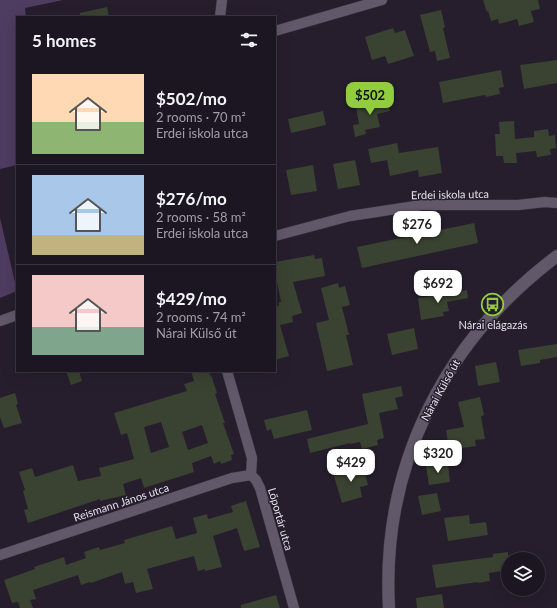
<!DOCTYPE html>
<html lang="en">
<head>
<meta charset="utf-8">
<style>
  :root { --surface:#1c1622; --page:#251f2a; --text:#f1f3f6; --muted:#a09fa5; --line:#3a3540; --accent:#92cd3e }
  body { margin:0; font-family:Lato,sans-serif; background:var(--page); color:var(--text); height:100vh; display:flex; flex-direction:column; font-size:15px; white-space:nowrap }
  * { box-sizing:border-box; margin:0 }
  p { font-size:13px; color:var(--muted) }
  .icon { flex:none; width:22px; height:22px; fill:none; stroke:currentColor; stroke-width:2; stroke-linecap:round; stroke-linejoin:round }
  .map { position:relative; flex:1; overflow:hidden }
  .panel { position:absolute; left:16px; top:16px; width:260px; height:356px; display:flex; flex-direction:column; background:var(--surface); border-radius:0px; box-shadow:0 4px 16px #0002,0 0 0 1px var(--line) }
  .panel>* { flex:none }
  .controls { position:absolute; left:501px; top:552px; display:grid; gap:8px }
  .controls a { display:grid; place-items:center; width:44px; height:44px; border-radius:50%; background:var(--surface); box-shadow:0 4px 16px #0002,0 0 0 1px var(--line); font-size:20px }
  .price { position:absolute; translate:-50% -34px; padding:0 9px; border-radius:8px; background:#fff; color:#222; font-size:13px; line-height:26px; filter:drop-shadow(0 1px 2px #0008) }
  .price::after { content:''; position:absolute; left:50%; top:24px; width:12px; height:9px; margin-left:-6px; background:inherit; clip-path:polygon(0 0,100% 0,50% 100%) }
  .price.current { background:var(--accent); color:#111 }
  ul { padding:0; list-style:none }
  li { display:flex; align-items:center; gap:12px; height:100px; padding:0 16px }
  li+li { border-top:1px solid var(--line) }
  li span { display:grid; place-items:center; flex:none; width:112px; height:80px; border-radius:0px; color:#555 }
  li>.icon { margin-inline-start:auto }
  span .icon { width:48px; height:48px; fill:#fffc; stroke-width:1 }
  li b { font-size:17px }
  h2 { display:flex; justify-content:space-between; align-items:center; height:48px; padding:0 16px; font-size:17px }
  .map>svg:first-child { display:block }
  .green { fill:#4f3c61 }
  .building { fill:#3a4231; fill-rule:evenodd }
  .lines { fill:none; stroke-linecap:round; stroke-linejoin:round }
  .street-casing { stroke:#3e3844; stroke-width:11 }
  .secondary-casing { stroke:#3e3844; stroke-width:13 }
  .street { stroke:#61586a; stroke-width:10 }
  .secondary { stroke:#61586a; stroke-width:12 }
  .labels { text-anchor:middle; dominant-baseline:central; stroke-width:3; stroke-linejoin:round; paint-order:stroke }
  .street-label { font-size:11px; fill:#e5e0ea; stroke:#261e2d }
  .poi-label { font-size:11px; fill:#e5e0ea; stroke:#261e2d }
</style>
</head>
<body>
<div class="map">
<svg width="557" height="608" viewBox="0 0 557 608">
  <rect width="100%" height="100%" fill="#261e2d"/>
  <path class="green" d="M 0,0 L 63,0 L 25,8 L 26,17 L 17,17 L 17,165 L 0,169 Z
    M 0,218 L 17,291 L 0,298 Z"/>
  <path class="building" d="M 483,0 L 538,0 L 540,9 L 531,11 L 534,22 L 519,26 L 517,19 L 499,24 L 498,19 L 491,21 L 488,11 L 487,12 Z
    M 107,7 L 109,17 L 80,17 L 80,13 Z
    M 441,10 L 445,27 L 443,28 L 450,58 L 437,61 L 435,51 L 430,52 L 420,15 Z
    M 393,28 L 395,33 L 405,30 L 414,56 L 388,64 L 385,56 L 372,60 L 365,37 Z
    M 557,60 L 557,83 L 524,89 L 520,65 Z
    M 501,70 L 504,87 L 499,88 L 500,94 L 486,97 L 485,95 L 443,103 L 439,82 Z
    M 386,96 L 390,111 L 377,114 L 380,127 L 365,130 L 366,134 L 355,137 L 353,125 L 359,124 L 356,107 L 374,103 L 373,99 Z
    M 323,111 L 326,125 L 291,133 L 288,119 Z
    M 514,121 L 515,139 L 534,137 L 534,131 L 548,129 L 549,136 L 555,135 L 556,148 L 550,149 L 551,155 L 537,157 L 536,151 L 516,153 L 517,163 L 504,163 L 503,156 L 496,156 L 495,134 L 500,134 L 499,122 Z
    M 397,143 L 399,153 L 438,147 L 442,173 L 419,177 L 418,170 L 390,176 L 387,160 L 371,163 L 368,149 Z
    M 355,160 L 360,185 L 338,189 L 333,164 Z
    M 313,165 L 317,191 L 291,195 L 286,170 Z
    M 474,223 L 478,243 L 362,268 L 357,247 Z
    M 314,255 L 315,259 L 322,258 L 325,276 L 293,282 L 302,313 L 292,316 L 293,322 L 280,325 L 289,356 L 275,360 L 275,307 L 279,306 L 279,302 L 281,302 L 275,271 L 275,262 Z
    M 338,283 L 339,288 L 345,286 L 350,305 L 342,307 L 349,335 L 346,335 L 353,365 L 327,371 L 316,323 L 329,320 L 321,288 Z
    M 467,290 L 468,298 L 447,302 L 449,311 L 443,312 L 444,316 L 421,320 L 418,298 Z
    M 414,328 L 418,349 L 392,355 L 387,334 Z
    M 557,344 L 557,357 L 540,360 L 540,363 L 521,366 L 518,350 Z
    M 496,362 L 500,382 L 478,386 L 475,366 Z
    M 66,371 L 79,371 L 82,381 L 71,385 Z
    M 191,371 L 209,371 L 210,376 L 211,375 L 217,393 L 215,394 L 225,423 L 223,423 L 234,454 L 231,455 L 232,460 L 221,464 L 220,461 L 214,464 L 211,456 L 192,463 L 194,472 L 144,488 L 141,478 L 123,484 L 126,495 L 100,501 L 100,499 L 28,523 L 24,510 L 28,509 L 23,491 L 25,490 L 19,472 L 32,468 L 35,477 L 73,465 L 78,481 L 101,476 L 99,468 L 134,459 L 127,433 L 121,435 L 114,413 L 187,391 L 184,384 L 194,381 ZM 161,422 L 169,447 L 151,453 L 144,427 ZM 202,425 L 208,443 L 188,450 L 182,432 Z
    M 401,386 L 403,396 L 395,398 L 398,409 L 379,413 L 384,438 L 377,440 L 378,445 L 362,449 L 360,442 L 350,444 L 350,443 L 310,453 L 307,439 L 368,424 L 362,394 Z
    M 15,393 L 18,404 L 16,405 L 22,423 L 4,428 L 0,417 L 0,398 Z
    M 480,397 L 484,415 L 481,416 L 485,439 L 475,440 L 476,446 L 454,449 L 453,443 L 448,443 L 446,430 L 464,427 L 458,402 Z
    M 307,410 L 312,430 L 274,439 L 271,429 L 267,431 L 264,420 Z
    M 448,463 L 450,482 L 429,485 L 426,466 Z
    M 363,465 L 368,485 L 360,487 L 362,497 L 342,503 L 333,473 Z
    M 437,493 L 441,511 L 422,515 L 418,496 Z
    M 246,501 L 260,547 L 244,551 L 237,528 L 213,536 L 222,567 L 205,571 L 205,569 L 198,571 L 194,556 L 147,569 L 153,589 L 136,593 L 133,582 L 125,584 L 122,572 L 91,583 L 90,582 L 81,585 L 78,575 L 33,590 L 36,599 L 30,600 L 33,608 L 20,608 L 18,602 L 12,603 L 4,580 L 35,569 L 34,567 L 64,557 L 66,565 L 86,558 L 84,552 L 99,547 L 100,550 L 125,543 L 124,540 L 172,526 L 176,539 L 197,533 L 193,518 L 207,514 L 208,519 L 233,512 L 231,506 Z
    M 469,515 L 470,524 L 486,522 L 488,535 L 448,541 L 444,518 Z
    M 508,552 L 508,570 L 489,573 L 490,581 L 478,583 L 478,582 L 436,588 L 432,565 L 493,557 L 493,554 Z
    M 442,594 L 444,608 L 417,608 L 416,598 Z
    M 276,595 L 280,608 L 241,608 L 241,605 Z"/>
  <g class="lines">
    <defs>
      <path id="street" d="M 220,17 L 222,0
        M 275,31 L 382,0
        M 275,236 L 350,216 L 422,205 L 518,205 L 545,202 L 557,203
        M 0,321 L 17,315
        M 227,371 L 252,458 L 251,475
        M 251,475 L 256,480 L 260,488 L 294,608
        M 0,555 L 232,478 L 251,475"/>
      <path id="secondary" d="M 389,608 C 381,466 444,341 557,256"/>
    </defs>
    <use href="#street" class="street-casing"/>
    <use href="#secondary" class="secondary-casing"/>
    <use href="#street" class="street"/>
    <use href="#secondary" class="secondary"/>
  </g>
  <defs>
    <symbol id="bus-ring" viewBox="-11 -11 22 22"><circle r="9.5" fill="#261e2d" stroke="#92cd3e" stroke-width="1.5"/><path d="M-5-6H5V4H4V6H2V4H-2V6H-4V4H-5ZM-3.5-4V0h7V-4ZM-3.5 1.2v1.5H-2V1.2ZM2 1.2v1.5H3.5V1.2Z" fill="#92cd3e"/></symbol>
  </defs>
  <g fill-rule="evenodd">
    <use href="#bus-ring" x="480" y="292" width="25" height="25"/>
  </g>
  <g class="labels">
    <g class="street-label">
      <text transform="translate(450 194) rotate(-1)">Erdei iskola utca</text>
      <text transform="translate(440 390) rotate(-61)">Nárai Külső út</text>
      <text transform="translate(121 502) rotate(-18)">Reismann János utca</text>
      <text transform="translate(281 519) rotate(74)">Lőportár utca</text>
    </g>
    <g class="poi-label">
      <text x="493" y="324">Nárai elágazás</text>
    </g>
  </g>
</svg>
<div class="controls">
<a><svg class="icon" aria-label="layers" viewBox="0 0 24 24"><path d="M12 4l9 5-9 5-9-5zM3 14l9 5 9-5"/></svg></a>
</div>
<b class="price current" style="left:370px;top:116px">$502</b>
<b class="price" style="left:417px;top:245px">$276</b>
<b class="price" style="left:438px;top:304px">$692</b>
<b class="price" style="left:438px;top:474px">$320</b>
<b class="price" style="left:351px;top:483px">$429</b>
<section class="panel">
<h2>5 homes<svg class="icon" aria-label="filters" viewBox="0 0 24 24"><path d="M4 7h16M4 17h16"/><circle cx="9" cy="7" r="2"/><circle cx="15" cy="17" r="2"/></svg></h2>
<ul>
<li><span style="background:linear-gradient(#ffd9b3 60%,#8fb573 0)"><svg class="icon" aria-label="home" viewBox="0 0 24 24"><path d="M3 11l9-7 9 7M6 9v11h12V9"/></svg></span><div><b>$502/mo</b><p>2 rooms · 70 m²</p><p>Erdei iskola utca</p></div></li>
<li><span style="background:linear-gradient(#a9c7e8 75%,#c2b280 0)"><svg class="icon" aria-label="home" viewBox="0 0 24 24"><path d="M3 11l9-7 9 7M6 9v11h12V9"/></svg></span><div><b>$276/mo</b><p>2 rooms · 58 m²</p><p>Erdei iskola utca</p></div></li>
<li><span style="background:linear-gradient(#f6c9c9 65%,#7fa58c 0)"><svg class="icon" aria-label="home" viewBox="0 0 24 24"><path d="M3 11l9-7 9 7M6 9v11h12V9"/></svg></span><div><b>$429/mo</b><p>2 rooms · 74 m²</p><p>Nárai Külső út</p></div></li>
</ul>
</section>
</div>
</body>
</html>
